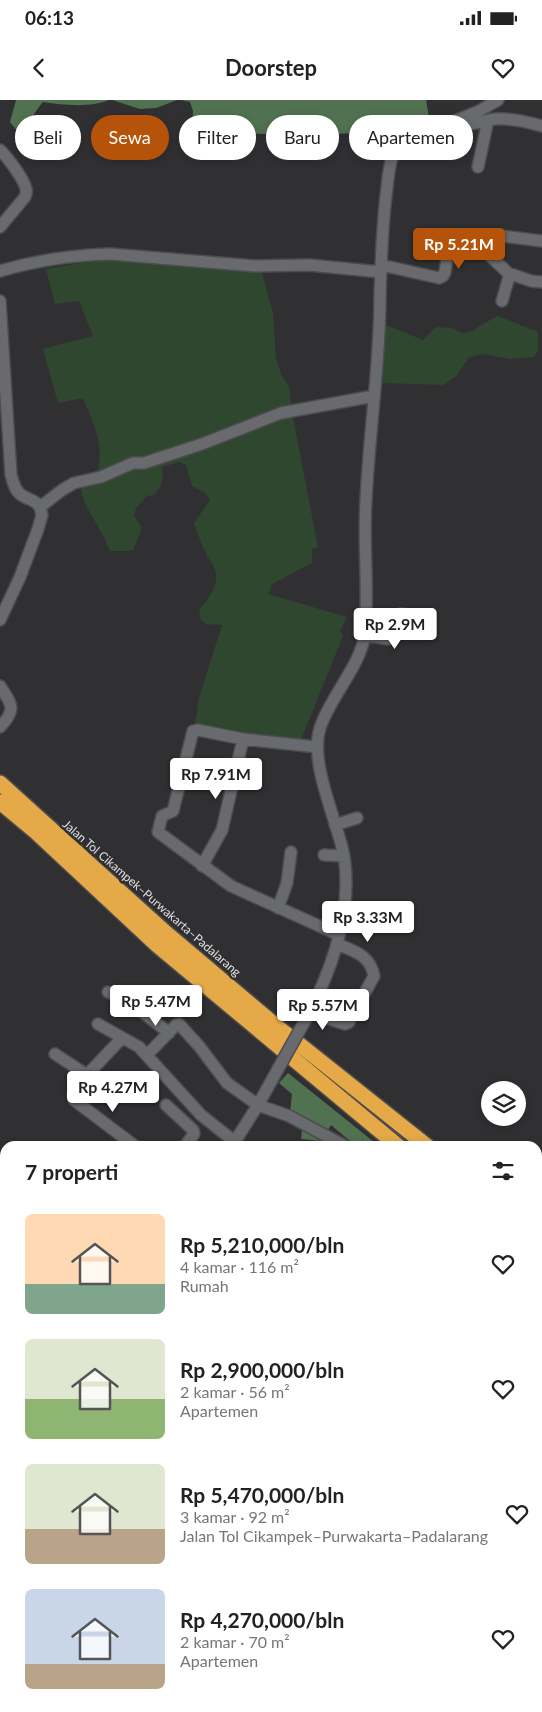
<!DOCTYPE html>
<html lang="id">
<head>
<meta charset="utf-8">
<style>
  :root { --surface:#fff; --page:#f6f6f6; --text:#222; --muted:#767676; --accent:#b45309 }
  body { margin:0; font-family:Lato,sans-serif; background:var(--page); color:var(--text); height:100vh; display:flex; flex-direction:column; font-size:19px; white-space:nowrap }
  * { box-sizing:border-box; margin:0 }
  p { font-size:16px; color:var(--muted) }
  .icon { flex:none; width:28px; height:28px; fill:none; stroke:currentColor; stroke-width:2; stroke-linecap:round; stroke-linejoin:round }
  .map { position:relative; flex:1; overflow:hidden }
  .drawer { position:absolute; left:0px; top:1041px; width:542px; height:571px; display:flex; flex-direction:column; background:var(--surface); border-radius:15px 15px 0 0; box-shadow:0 2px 8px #0003 }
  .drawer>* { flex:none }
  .guide { position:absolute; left:15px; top:15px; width:512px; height:45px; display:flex; gap:10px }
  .buttons { position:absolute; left:481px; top:981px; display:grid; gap:10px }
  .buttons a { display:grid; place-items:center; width:45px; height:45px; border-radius:50%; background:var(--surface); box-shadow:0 2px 8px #0003; font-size:25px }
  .price { position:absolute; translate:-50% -42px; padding:0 11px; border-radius:5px; background:#fff; color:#222; font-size:16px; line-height:32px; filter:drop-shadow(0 1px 2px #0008) }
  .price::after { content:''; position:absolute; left:50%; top:30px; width:15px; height:11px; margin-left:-8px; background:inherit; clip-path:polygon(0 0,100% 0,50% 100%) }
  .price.current { background:var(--accent); color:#fff }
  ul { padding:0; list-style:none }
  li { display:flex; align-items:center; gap:15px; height:125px; padding:0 25px }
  li span { display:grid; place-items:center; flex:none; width:140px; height:100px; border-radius:8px; color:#555 }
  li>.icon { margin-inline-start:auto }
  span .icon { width:60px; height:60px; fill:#fffc; stroke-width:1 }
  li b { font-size:21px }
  h2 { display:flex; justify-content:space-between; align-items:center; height:60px; padding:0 25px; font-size:21px }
  .chip { padding:0 18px; border-radius:22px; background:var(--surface); box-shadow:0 2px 8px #0003; font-size:18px; line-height:45px }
  .chip.current { background:var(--accent); color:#fff }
  .status { display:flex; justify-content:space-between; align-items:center; height:35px; padding:0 25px; background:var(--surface); direction:ltr }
  .status svg { height:14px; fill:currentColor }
  header { display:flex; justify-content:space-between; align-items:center; height:65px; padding:0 25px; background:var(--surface); font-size:22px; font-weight:700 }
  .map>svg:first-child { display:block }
  .green { fill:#2f472e }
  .forest { fill:#517250 }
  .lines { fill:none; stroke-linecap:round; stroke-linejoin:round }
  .street-casing { stroke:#4c4c4f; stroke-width:14 }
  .highway-casing { stroke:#4c4c4f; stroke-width:18 }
  .street { stroke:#696a6d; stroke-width:11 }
  .highway { stroke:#e6a947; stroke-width:15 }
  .street-bridge-casing { stroke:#4c4c4f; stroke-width:14; stroke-linecap:butt }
  .street-bridge { stroke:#696a6d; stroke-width:11 }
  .labels { text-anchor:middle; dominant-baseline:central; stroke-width:5; stroke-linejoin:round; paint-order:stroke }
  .street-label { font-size:12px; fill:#e0e0e2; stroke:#303033 }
</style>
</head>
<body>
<div class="status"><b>06:13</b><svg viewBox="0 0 49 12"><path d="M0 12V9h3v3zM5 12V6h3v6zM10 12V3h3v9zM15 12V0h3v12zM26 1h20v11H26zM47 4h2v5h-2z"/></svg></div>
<header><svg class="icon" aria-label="back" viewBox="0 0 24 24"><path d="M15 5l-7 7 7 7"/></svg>Doorstep<svg class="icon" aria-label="heart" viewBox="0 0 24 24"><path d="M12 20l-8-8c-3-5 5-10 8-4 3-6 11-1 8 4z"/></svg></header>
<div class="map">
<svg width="542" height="1612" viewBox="0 0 542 1612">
  <rect width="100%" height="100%" fill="#303033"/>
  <path class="green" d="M 105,159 L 178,163 L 261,170 L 273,213 L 276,259 L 281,274 L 289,287 L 292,313 L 318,447 L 312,449 L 312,463 L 272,484 L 268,494 L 347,517 L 340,531 L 343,536 L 300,642 L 234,633 L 195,624 L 199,598 L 222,525 L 206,524 L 201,520 L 199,510 C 210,497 223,481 212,463 C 210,460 207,457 206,453 C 201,444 198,433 194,423 L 210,400 L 204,392 L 192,386 L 186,365 L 179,362 L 162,367 C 164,379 162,387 154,395 L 147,396 L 136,408 L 134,416 L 142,428 L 133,450 L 129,451 L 110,451 C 107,444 104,437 100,430 C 90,411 80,401 81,379 L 91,375 L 98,369 C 104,343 93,323 83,298 L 58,303 L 43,249 L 93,236 L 79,201 L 55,204 L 46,169 Z
    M 498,216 L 538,232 L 538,251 L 534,257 L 510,259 L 483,254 L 469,257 L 456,276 L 443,285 L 381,283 L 386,225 L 423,240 L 436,227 L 452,228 L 463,233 L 473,231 L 481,225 Z"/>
  <path class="forest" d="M 16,0 L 109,0 C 89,8 65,5 43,2 C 38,7 28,24 23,31 L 18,32 L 10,22 Z
    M 112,0 L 177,0 L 156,8 L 140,9 Z
    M 181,0 L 426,0 L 429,17 L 418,24 L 409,18 L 390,21 L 381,36 L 354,33 L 335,34 L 282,28 L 265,34 L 211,31 L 195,36 L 192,32 L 193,11 L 190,2 Z
    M 288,973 L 379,1046 L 356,1046 L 331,1025 L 321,1041 L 301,1039 L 303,1019 L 290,1014 L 292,994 L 279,983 Z
    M 538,1170 L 542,1174 L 542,1224 L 538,1223 Z
    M 360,1608 L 395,1608 L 396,1610 L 404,1612 L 359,1612 Z
    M 413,1608 L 439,1608 L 446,1612 L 412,1612 Z"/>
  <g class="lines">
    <defs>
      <path id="street" d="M 455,25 C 468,27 481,21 495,19 C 511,18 526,22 542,26
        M 0,50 C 8,58 24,79 26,89 C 27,92 26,94 25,97 L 0,127
        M 478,67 L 488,20
        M 492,138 L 489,155 L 508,173 L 509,177 L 502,201
        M 381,165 L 439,178 L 443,176 L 445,172 L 448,152 L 451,145 L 457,141 L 478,141 L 502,136 L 542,141
        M 0,171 C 34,161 75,155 110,154 L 255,166 L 309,165 L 381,172
        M 508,173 L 531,181 L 542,182
        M 0,201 L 11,375 C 13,382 15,392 23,396 C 31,401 33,398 40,407
        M 0,520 L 20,477 L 38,429 L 42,415 L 40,407 L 62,390 L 74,383 L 101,377 L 133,363 L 144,363 L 202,344 L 281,313 L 374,296
        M 365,535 L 388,539 L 391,536 L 398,515 L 401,514 L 416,516
        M 0,586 C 12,605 17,609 0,627
        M 317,647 L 243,639 L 198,630 L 193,631 L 173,711 L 162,716 L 158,732 L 231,786 L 339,835
        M 335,725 L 357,718
        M 324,755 L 344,756
        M 202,766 L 222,730 L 243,639
        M 278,808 L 287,783 L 291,752
        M 108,892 L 127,900 L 169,933
        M 313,905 L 330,919 L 345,924 L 349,922 L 374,876 C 370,855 354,851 337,844
        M 306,919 C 332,870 353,813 344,756 C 337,720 309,663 320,628 C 330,597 362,564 365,533 C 369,489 363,444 366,401 C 369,333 380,265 380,197 C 381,161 382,124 387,88 C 388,77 389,65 393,55 C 394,49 398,46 402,43 L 479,11 L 498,0
        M 98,924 L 139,947 L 201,1015 L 235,1042
        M 122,938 L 87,975 L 73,994 L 74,1000 L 135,1046
        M 55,954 L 87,975
        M 147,955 L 176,925 L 179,924 L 199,946 L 227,983 L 258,1005 L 289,1016 L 345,1046
        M 166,1005 L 193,1030 L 194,1034 L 185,1046
        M 232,1046 L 258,1005 L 278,969
        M 0,1281 L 5,1285
        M 0,1310 L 5,1305
        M 0,1377 L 5,1382
        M 0,1468 L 5,1470
        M 538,1506 L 542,1507
        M 0,1532 L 5,1528
        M 122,1608 L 124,1612
        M 164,1608 L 165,1612
        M 203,1608 L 204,1612
        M 250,1608 L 250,1612
        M 275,1608 L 275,1612
        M 442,1608 L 453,1612
        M 332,1612 L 333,1608"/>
      <path id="highway" d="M 0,683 L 166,833 L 275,925 L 427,1046
        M 0,702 L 36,732 L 157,845 L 398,1046
        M 538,1135 L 542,1138
        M 538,1155 L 542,1158"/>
    </defs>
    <use href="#street" class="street-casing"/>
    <use href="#highway" class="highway-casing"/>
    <use href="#street" class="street"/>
    <use href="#highway" class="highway"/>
    <defs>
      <path id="street-bridge" d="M 278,969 L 306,919"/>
    </defs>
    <use href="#street-bridge" class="street-bridge-casing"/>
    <use href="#street-bridge" class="street-bridge"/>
  </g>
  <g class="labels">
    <g class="street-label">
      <text transform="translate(152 798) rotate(41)">Jalan Tol Cikampek–Purwakarta–Padalarang</text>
    </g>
  </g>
</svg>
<div class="buttons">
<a><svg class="icon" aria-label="layers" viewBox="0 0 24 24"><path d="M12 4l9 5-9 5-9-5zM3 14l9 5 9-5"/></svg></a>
</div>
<b class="price current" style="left:459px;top:170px">Rp 5.21M</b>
<b class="price" style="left:395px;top:550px">Rp 2.9M</b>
<b class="price" style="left:216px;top:700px">Rp 7.91M</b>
<b class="price" style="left:368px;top:843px">Rp 3.33M</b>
<b class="price" style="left:156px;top:927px">Rp 5.47M</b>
<b class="price" style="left:323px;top:931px">Rp 5.57M</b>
<b class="price" style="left:113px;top:1013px">Rp 4.27M</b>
<div class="guide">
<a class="chip">Beli</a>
<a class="chip current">Sewa</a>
<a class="chip">Filter</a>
<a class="chip">Baru</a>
<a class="chip">Apartemen</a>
</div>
<section class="drawer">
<h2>7 properti<svg class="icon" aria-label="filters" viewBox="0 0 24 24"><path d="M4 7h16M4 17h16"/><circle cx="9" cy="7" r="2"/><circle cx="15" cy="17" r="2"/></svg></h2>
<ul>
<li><span style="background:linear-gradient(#ffd9b3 70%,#7fa58c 0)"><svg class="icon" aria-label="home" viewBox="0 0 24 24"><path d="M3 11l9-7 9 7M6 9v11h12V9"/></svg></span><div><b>Rp 5,210,000/bln</b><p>4 kamar · 116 m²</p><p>Rumah</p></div><svg class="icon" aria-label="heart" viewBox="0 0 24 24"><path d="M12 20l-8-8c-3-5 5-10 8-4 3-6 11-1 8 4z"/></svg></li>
<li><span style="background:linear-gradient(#dfe7d0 60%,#8fb573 0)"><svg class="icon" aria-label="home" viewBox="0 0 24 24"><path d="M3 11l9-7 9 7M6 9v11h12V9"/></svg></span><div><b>Rp 2,900,000/bln</b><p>2 kamar · 56 m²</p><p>Apartemen</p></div><svg class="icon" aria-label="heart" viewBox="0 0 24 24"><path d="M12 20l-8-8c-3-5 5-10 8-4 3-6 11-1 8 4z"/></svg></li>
<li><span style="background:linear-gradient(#dfe7d0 65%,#b9a48a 0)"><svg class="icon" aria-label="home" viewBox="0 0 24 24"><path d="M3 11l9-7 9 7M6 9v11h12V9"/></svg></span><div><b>Rp 5,470,000/bln</b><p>3 kamar · 92 m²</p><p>Jalan Tol Cikampek–Purwakarta–Padalarang</p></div><svg class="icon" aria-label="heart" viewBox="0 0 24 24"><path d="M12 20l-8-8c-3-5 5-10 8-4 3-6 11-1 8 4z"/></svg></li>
<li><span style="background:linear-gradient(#c9d6e8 75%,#b9a48a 0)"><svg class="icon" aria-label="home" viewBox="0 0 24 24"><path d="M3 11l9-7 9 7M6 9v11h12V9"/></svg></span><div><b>Rp 4,270,000/bln</b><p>2 kamar · 70 m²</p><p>Apartemen</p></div><svg class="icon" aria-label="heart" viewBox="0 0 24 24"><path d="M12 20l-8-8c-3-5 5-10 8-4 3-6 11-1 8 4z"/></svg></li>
</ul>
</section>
</div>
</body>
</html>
